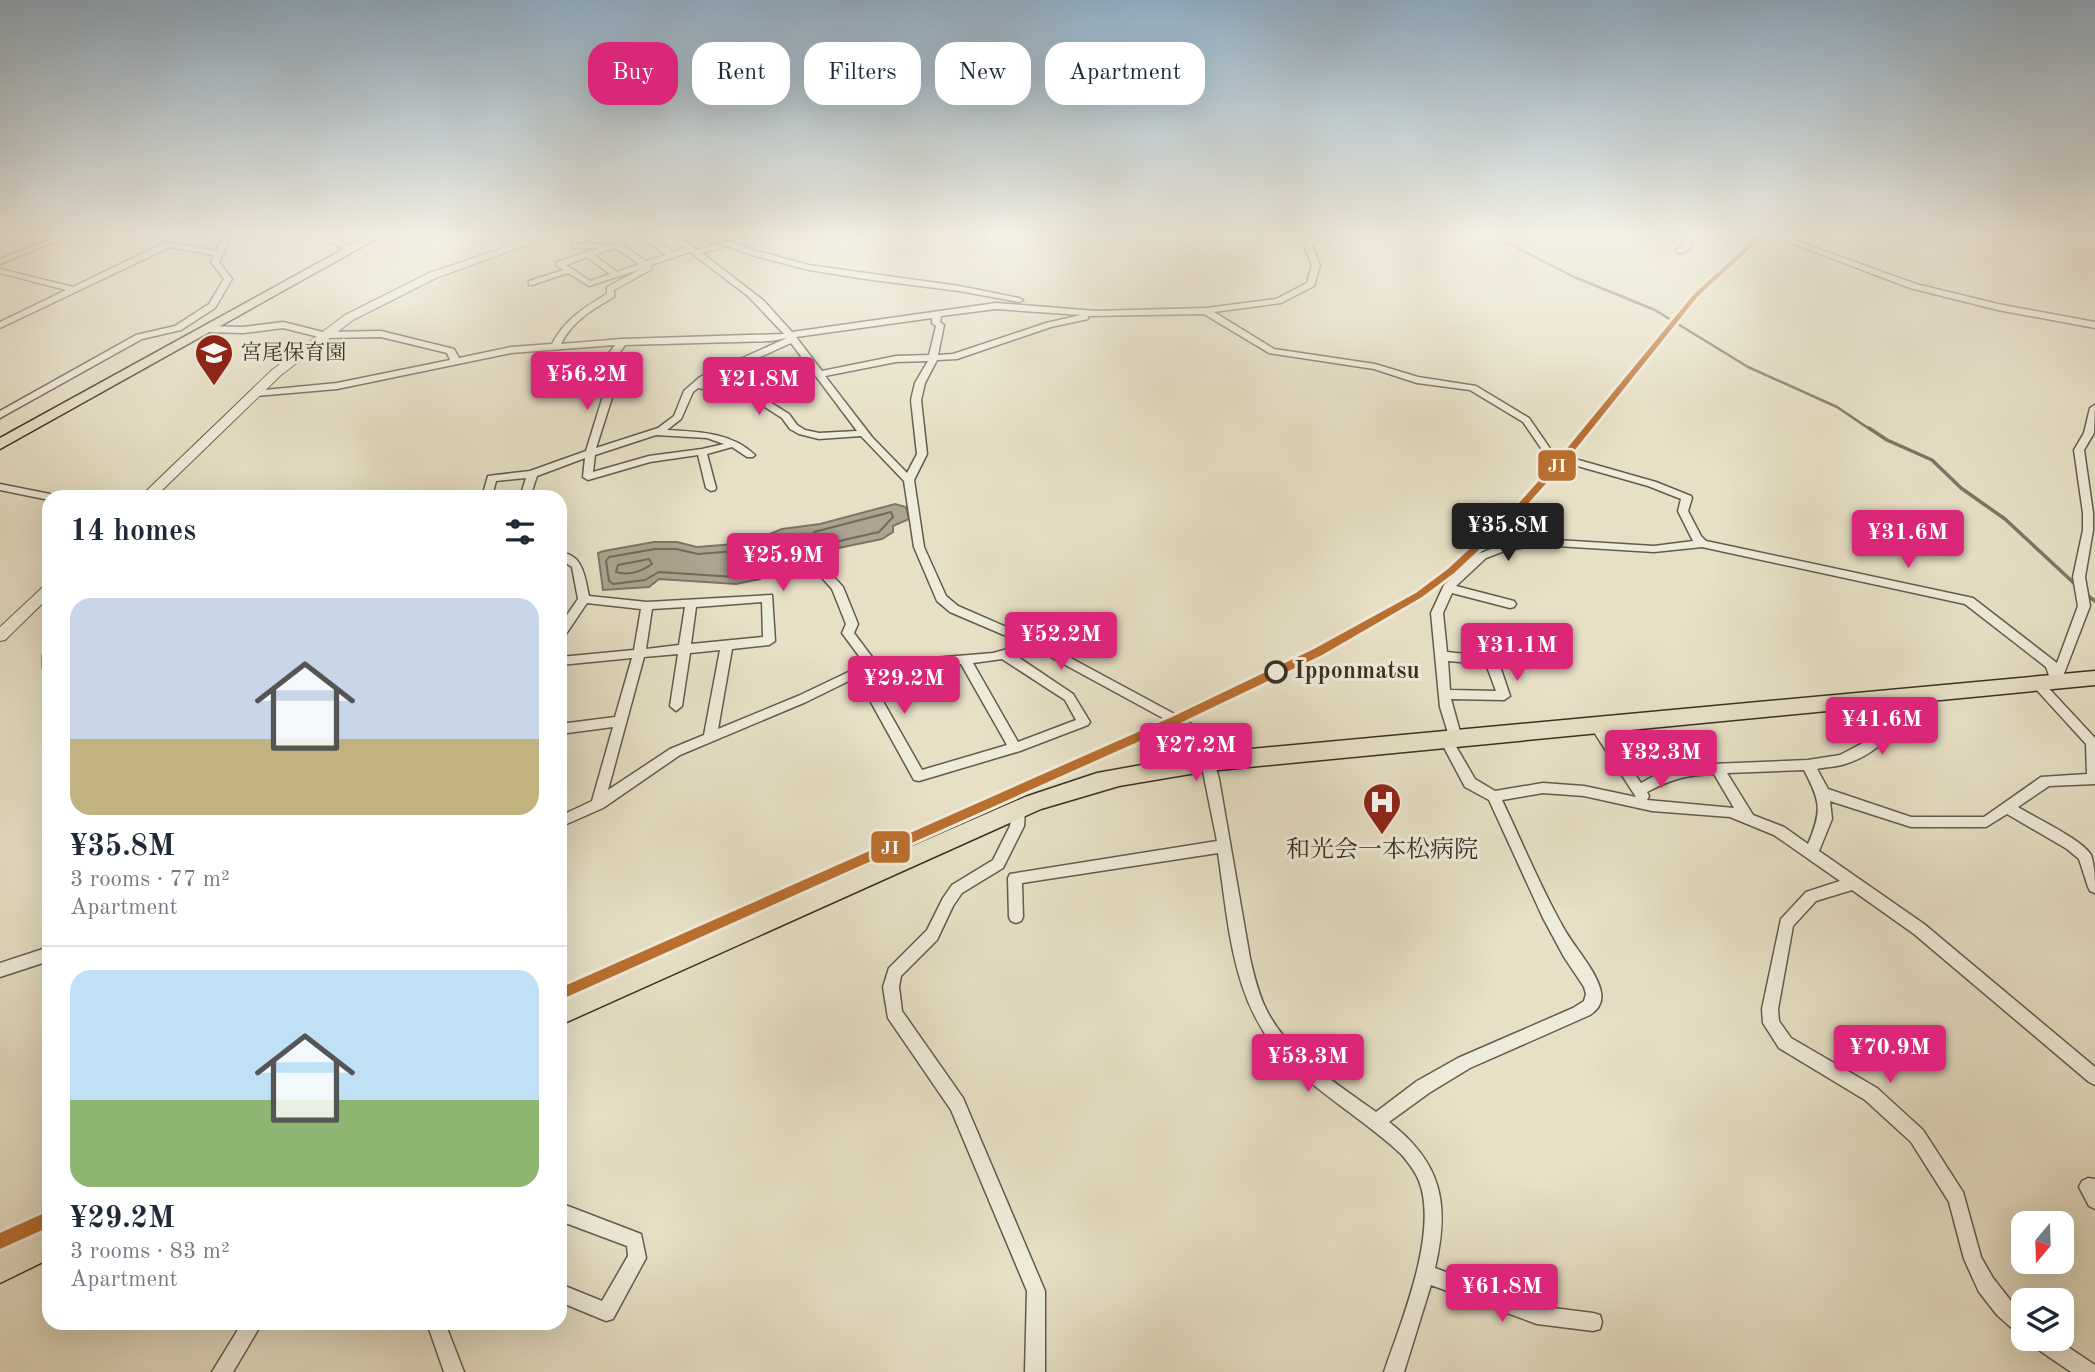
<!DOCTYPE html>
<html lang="en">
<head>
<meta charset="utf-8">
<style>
  :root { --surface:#fff; --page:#f2f2f3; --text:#1f2937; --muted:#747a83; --line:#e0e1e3; --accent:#db2777 }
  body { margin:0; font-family:"Old Standard TT","Noto Serif JP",serif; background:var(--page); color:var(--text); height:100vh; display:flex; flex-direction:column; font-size:26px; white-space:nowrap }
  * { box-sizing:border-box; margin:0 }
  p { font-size:23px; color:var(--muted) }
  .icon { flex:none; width:38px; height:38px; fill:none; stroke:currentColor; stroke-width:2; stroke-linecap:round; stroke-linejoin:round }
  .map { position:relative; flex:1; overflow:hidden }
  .panel { position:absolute; left:42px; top:490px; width:525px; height:840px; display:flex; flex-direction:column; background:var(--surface); border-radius:21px; box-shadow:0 7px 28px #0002 }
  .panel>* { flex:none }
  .top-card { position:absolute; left:588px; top:42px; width:665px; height:63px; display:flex; gap:14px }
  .needle { width:46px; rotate:199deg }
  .buttons { position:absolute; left:2011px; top:1211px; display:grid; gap:14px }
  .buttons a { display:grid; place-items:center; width:63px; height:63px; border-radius:14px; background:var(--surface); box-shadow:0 7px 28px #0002; font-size:35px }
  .price { position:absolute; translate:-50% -60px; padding:0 16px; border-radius:7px; background:var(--accent); color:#fff; font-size:23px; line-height:46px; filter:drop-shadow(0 2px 4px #0008) }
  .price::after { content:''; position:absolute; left:50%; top:42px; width:21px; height:16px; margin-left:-10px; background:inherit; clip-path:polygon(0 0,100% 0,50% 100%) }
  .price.on { background:#222; color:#fff }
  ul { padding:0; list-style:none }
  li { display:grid; align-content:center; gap:14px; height:371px; padding:0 28px }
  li+li { border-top:2px solid var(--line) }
  li span { display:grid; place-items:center; height:217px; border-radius:21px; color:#555 }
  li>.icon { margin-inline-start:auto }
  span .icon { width:126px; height:126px; fill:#fffc; stroke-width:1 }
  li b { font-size:30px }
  h2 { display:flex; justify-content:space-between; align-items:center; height:84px; padding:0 28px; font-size:30px }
  .chip { padding:0 24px; border-radius:21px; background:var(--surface); box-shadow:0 7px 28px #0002; font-size:24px; line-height:63px }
  .chip.on { background:var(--accent); color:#fff }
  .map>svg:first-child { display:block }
  .water { fill:#aca490; stroke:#7e7566; stroke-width:2 }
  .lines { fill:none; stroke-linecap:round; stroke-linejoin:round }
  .shore { stroke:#726a5b; stroke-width:2 }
  .stream-far1 { stroke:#7e7566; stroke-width:2.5 }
  .stream { stroke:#7e7566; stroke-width:3.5 }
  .minor-casing { stroke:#645b4e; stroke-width:3 }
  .tertiary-casing { stroke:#645b4e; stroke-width:2 }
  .secondary-casing { stroke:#392f26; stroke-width:2 }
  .primary-casing { stroke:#392f26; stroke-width:3 }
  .trunk-casing { stroke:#392f26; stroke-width:3 }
  .minor { fill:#efebda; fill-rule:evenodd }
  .tertiary { fill:#efebda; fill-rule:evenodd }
  .secondary { fill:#efebda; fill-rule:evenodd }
  .primary { fill:#e7e0c6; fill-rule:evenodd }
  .trunk { fill:#e7e0c6; fill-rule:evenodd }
  .rail-1-casing { stroke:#efebda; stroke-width:6 }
  .rail-1 { fill:#b96f30; fill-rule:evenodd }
  .stop-dot { fill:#efebda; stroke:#392f26; stroke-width:3.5 }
  .labels { text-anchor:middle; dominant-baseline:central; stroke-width:6; stroke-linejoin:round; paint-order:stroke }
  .far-poi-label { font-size:21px; fill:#392f26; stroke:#efebda; text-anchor:start }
  .stop-label { font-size:24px; font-weight:bold; fill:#392f26; stroke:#efebda; text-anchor:start }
  .poi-label { font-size:24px; fill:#392f26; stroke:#efebda }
  .line-badge { stroke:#efebda; stroke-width:2.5 }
  .badge-label { font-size:19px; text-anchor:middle; font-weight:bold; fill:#fff }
</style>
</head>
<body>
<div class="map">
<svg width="2095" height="1372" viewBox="0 0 2095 1372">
  <rect width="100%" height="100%" fill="#e7e0c6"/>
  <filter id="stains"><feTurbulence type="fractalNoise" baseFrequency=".00286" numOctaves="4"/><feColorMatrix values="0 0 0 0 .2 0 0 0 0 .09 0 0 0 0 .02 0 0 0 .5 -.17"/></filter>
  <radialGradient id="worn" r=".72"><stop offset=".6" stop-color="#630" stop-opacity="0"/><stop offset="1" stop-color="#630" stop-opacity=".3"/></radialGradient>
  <path class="water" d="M 895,504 L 906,507 L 909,519 L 893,526 L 893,532 L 882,539 L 824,551 L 810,544 L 775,555 L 775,570 L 760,579 L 736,584 L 659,579 L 649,587 L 603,590 L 598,553 L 604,551 L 654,542 L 677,542 L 697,547 L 747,543 L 782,529 L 820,524 Z"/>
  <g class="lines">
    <path class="shore" d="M 891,512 L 893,517 L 879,532 L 826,544 L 812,536 L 814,532 Z
      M 796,534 L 800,536 L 798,540 L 770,550 L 769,565 L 757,573 L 735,577 L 659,572 L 645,580 L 613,584 L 609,581 L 606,561 L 609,557 L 655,549 L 676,549 L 698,554 L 748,550 L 783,535 Z
      M 649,559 L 652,564 C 641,572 630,576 616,572 L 618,565 Z"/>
    <path class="stream-far1" d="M 1492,235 L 1574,277 L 1655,310 L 1748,367 L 1837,407 L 1871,430"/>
    <path class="stream" d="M 1869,428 L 1887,440 L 1932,460 L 1961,488 L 2005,519 L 2076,585
      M 2087,595 L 2095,601"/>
    <defs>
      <path id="minor" d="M 60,235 L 70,235 L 0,264 L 0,259 Z
        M 224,235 L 232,235 L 219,262 L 232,279 L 215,308 L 181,330 L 142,339 L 0,418 L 0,411 L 136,335 L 175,326 L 209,304 L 224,279 L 211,262 L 214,255 L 170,247 L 0,328 L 0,322 L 66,290 L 0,273 L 0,269 L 73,287 L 166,242 L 216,251 Z
        M 593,235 L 606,235 L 588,240 L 584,238 Z
        M 642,235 L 648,235 L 673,252 L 685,248 L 668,235 L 676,235 L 697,250 L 728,241 L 757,251 L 809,265 L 959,286 L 1019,298 L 1023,300 L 1019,302 L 959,291 L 865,279 L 809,270 L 752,255 L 728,246 L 702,253 L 764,301 L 792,332 L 996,303 L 1096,311 L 1206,308 L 1276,299 L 1307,283 L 1312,265 L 1304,246 L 1311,235 L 1319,235 L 1312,246 L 1320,265 L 1314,286 L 1281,303 L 1214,312 L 1274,349 L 1375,364 L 1418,377 L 1476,386 L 1529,418 L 1551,450 L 1561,455 L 1656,482 L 1691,496 L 1692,498 L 1688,511 L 1701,536 L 1706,541 L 1973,598 L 2057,663 L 2078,606 L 2073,577 L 2083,530 L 2083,513 L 2074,450 L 2084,433 L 2090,408 L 2095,405 L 2094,433 L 2084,450 L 2093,513 L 2093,530 L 2085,577 L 2090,606 L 2060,684 L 2052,684 L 2046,667 L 1965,604 L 1702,547 L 1654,552 L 1540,545 L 1507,550 L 1486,558 L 1456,586 L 1514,601 L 1516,604 L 1514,607 L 1510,608 L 1452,593 L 1443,613 L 1447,652 L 1493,657 L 1499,663 L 1510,696 L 1504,700 L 1451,699 L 1462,739 L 1461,742 L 1454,743 L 1475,779 L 1495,791 L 1543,783 L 1584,786 L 1636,797 L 1590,726 L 1592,723 L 1600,723 L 1641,783 L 1661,772 L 1687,765 L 1808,760 L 1840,755 L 1874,737 L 1884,726 L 1887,719 L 1878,700 L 1884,695 L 1888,697 L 1899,719 C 1892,740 1866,758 1845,764 C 1836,767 1826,767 1817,769 L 1828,789 L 1911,817 L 1984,817 L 2041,777 L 2087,774 L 2086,744 L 2034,687 L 2032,684 L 2034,681 L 2042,681 L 2095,738 L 2095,784 L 2049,786 L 2018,807 C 2034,817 2083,840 2091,855 C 2095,866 2095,881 2095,893 L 2090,891 L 2088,887 L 2079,859 L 2067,849 L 2007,814 L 1986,827 L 1911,827 L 1830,801 L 1832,819 L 1819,851 L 1924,924 L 2095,1067 L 2095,1085 L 2089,1082 L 1914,934 L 1852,890 L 1816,901 L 1793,926 L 1778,1009 L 1779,1021 L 1791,1038 L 1877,1088 L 1923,1130 L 1963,1192 L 1981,1257 L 1993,1278 L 2011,1301 L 2023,1312 L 2023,1334 L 2016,1332 L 1997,1315 L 1979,1292 L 1964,1259 L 1949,1202 L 1911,1142 L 1865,1100 L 1779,1048 L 1763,1023 L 1762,1009 L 1781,919 L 1806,892 L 1840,881 L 1774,835 L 1730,817 L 1652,811 L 1584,796 L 1543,793 L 1502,800 C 1522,842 1540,886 1563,927 C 1574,947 1597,971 1601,992 C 1603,1002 1598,1010 1590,1015 L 1470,1068 L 1429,1093 L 1389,1122 C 1442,1163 1450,1204 1435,1268 L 1537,1306 L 1593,1313 L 1600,1315 L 1602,1322 L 1600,1329 L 1593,1331 L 1537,1324 L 1431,1285 L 1404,1372 L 1384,1372 C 1401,1322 1439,1232 1419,1181 C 1415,1171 1408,1162 1401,1154 C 1368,1123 1330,1101 1296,1070 C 1232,1013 1230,932 1218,853 L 1022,883 L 1023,917 L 1021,921 L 1016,923 L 1011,921 L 1009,917 L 1008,878 L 1010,874 L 1217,841 L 1201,762 L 1203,758 L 1213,758 L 1219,779 L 1250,958 C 1254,975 1258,993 1266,1009 C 1288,1054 1336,1083 1376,1112 L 1417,1081 L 1458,1058 L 1573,1008 L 1584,1001 L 1586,994 L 1584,987 L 1564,957 L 1543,918 L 1489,800 L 1465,787 L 1440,740 L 1441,737 L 1449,736 L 1440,707 L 1431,613 L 1444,585 L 1478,554 L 1505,544 L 1540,539 L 1654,546 L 1693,541 L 1678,511 L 1681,499 L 1648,486 L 1553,459 L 1545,454 L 1523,422 L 1470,390 L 1417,383 L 1374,369 L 1269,353 L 1204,314 L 1088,316 L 1088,319 L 1051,327 L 957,359 L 937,360 L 925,383 L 921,400 L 927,454 L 914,480 L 924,547 L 946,596 L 958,606 L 1041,642 L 1180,717 L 1244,755 L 1245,759 L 1244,763 L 1234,763 L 1172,723 L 1036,649 L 1015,655 L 1073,694 L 1090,722 L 1088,725 L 1020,751 L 919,781 L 914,780 L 857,677 L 806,702 L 680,755 L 603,808 L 560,827 L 560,816 L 592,801 L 613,727 L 560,734 L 560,724 L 615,717 L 632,658 L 560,665 L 560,657 L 634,650 L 641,609 L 587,603 L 564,637 L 560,638 L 560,625 L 578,599 L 572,567 L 560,559 L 560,553 C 583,553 585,578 589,596 L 647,602 L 772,595 L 775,641 L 769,645 L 732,649 L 718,729 L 798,696 L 861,666 L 862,660 L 842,633 L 846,624 L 832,589 L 823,579 L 825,576 L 833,576 L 843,587 L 858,624 L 854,633 L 872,657 L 873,663 L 993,653 L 1025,644 L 950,612 L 937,601 L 914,547 L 904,481 L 861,436 L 819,439 L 799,434 L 790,429 L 782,418 L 751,398 L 698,388 L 693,392 L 681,419 L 667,430 C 699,432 731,432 755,455 L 753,457 L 747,457 L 732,447 L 707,454 L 716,488 L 715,490 L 711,491 L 706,488 L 698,455 L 650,462 L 588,480 L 583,477 L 585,458 L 537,476 L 530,497 L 520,497 L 526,478 L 496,481 L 492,497 L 482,497 L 488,476 L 530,471 L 586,451 L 608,380 L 598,376 L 596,371 L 615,345 L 511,353 L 337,389 L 256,396 L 253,395 L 253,391 L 337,383 L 450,360 L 447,353 L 381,337 L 323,338 L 283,328 L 243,333 L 205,332 L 201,329 L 205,326 L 243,327 L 283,322 L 323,332 L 381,331 L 454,349 L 459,358 L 511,347 L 552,344 C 564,321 584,307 607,294 L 607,287 L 641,269 L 589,286 L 568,273 L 532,285 L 529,285 L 529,281 L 563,270 L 557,266 L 557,262 L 599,248 L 572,248 L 572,244 L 602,244 L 606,246 L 619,243 L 646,261 L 666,255 L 642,238 ZM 615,248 L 639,264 L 617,272 L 594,255 ZM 690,252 L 748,296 L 784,334 L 622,339 L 561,344 C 572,321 593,309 614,297 L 614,290 L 652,269 L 651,265 ZM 587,257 L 610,274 L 590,281 L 566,265 ZM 996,309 L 1081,315 L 1046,323 L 953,354 L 938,355 L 944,325 L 940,322 L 941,316 ZM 932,318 L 932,323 L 936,326 L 929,355 L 896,356 L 822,371 L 796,337 ZM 787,338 L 700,377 L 684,391 L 674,416 L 658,428 L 596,448 L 618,379 L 606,371 L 625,345 L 771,341 ZM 791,343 L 857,431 L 819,433 L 805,430 L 797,425 L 789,414 L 757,394 L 703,383 ZM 928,361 L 915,383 L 911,400 L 917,454 L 907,473 L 872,437 L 825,376 L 896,362 ZM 656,435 L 707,438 L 724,444 L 702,449 L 649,456 L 593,472 L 595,455 ZM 762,602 L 763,637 L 691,644 L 696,607 ZM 685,607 L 679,645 L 646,649 L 652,609 ZM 720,650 L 704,735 L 670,749 L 608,790 L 644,657 L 678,654 L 670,706 L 676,711 L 682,706 L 690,653 ZM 1002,659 L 1065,700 L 1076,720 L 1018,742 L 973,663 ZM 1448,661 L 1486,664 L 1496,691 L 1450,690 ZM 961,664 L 1007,745 L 922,770 L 867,673 ZM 1804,770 C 1821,802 1822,811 1808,844 L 1784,827 L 1753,815 L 1727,773 ZM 1714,774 L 1734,808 L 1647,800 L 1649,796 L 1647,792 C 1672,779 1686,775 1714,774 Z
        M 1686,235 L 1694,235 L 1691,247 L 1683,253 L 1677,253 L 1677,249 L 1683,246 Z
        M 1770,235 L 1780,235 L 1916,284 L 1998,304 L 2095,322 L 2095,328 L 1998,310 L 1910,288 Z
        M 1984,235 L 1993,235 L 2005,243 L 1998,245 Z
        M 0,484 L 50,494 L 55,497 L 49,497 L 49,500 L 0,490 Z
        M 49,651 L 49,672 L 43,668 L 43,655 Z
        M 1018,805 L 1023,806 L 1025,810 L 1024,826 L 1003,868 L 962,893 L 953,906 L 937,940 L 901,976 L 899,987 L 902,1011 L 963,1098 L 1045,1291 L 1045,1372 L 1025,1372 L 1027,1291 L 951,1110 L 888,1018 L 883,987 L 889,968 L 927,930 L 943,898 L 952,885 L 993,860 L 1010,826 L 1013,806 Z
        M 49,947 L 49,961 L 0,977 L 0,963 Z
        M 2088,1178 L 2095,1179 L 2095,1209 L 2089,1206 L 2079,1187 L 2082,1181 Z
        M 560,1203 L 641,1234 L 646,1258 L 613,1319 L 606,1321 L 560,1302 L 560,1284 L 602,1301 L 628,1256 L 627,1246 L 560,1221 Z
        M 242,1323 L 262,1323 L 233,1372 L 212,1372 Z
        M 427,1323 L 445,1323 L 464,1372 L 444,1372 Z
        M 2031,1339 L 2056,1339 L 2095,1365 L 2095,1372 L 2071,1372 L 2033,1346 Z"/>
      <path id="tertiary" d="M 541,235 L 555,235 L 436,278 L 353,320 L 281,375 L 155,497 L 140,497 L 272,370 L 345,315 L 429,273 Z
        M 49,584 L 49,597 L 5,640 L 0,641 L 0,627 L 44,586 Z"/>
      <path id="secondary" d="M 317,235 L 330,235 L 356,248 L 346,250 Z"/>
      <path id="primary" d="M 369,235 L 383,235 L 0,449 L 0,438 Z"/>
      <path id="trunk" d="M 2095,671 L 2095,685 L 1208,771 L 1119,786 L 1041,809 L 560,1025 L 560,1000 L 1025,797 L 1097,773 L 1208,753 Z
        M 49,1228 L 49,1259 L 0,1283 L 0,1251 Z"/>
    </defs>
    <use href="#minor" class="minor-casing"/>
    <use href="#tertiary" class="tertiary-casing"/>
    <use href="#secondary" class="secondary-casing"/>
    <use href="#primary" class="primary-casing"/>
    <use href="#trunk" class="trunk-casing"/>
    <use href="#minor" class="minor"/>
    <use href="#tertiary" class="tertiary"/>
    <use href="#secondary" class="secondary"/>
    <use href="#primary" class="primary"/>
    <use href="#trunk" class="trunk"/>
    <defs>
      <path id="rail-1" d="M 1759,235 L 1765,235 L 1698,296 L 1566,461 L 1525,507 L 1454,573 L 1422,597 L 1322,655 L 1180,723 L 560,1000 L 560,988 L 1172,717 L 1314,649 L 1416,593 L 1448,569 L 1519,503 L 1560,457 L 1694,294 Z
        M 49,1211 L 49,1227 L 0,1249 L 0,1233 Z"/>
    </defs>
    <use href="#rail-1" class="rail-1-casing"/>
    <use href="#rail-1" class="rail-1"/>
  </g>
  <linearGradient id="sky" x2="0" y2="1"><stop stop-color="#90aec5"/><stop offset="0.55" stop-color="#f4f1e5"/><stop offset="1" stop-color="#f4f1e5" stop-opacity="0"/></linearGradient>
  <rect width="2095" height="427" fill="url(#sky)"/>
  <defs>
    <symbol id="school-pin" viewBox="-11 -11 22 30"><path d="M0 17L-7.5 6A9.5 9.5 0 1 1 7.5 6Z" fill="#8f2418" stroke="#efebda"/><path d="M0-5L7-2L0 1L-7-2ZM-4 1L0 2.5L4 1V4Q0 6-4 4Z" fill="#fff"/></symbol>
    <symbol id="hospital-pin" viewBox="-11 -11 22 30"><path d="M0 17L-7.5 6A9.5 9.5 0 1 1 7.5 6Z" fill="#8f2418" stroke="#efebda"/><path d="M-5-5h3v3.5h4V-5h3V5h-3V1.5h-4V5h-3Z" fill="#fff"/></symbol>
  </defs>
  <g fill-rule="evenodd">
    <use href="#school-pin" x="192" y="331" width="44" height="60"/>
    <use href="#hospital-pin" x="1360" y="780" width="44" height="60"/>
  </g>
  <circle class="stop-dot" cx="1276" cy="672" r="10"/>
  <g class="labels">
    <g class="far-poi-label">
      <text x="241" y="353">宮尾保育園</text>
    </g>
    <g class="stop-label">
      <text x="1294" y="672">Ipponmatsu</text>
    </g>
    <g class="poi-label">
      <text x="1382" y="851">和光会一本松病院</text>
    </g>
  </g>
  <g class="line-badge">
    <rect x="1537" y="449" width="40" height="33" rx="7" fill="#b96f30"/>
    <rect x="870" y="830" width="41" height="34" rx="7" fill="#b96f30"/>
  </g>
  <g class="badge-label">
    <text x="1557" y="472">JI</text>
    <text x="890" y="854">JI</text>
  </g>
  <rect width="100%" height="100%" filter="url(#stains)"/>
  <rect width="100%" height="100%" fill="url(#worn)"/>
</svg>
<div class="buttons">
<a><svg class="needle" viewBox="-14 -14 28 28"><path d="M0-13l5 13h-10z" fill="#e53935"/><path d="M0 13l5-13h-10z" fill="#747a83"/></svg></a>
<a><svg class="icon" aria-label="layers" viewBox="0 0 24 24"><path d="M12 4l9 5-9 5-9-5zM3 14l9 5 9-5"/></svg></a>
</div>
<b class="price" style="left:587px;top:412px">¥56.2M</b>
<b class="price" style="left:759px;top:417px">¥21.8M</b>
<b class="price on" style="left:1508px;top:563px">¥35.8M</b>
<b class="price" style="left:1908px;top:570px">¥31.6M</b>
<b class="price" style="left:783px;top:593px">¥25.9M</b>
<b class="price" style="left:1061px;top:672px">¥52.2M</b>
<b class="price" style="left:1517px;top:683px">¥31.1M</b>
<b class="price" style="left:904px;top:716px">¥29.2M</b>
<b class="price" style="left:1882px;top:757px">¥41.6M</b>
<b class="price" style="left:1196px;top:783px">¥27.2M</b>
<b class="price" style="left:1661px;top:790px">¥32.3M</b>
<b class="price" style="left:1890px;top:1085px">¥70.9M</b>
<b class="price" style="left:1308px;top:1094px">¥53.3M</b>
<b class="price" style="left:1502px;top:1324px">¥61.8M</b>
<div class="top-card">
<a class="chip on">Buy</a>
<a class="chip">Rent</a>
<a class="chip">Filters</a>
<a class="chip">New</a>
<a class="chip">Apartment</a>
</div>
<section class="panel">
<h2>14 homes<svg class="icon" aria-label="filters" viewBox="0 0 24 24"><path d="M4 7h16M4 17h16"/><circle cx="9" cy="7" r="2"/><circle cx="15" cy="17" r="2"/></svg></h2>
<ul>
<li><span style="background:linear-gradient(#c9d6e8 65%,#c2b280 0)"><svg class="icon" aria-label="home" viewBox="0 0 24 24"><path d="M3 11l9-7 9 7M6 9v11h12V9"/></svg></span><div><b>¥35.8M</b><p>3 rooms · 77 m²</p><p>Apartment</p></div></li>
<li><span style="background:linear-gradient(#bfe0f5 60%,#8fb573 0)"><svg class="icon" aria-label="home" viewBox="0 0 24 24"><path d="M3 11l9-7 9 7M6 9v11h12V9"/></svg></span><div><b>¥29.2M</b><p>3 rooms · 83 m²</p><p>Apartment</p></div></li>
</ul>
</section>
</div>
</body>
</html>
